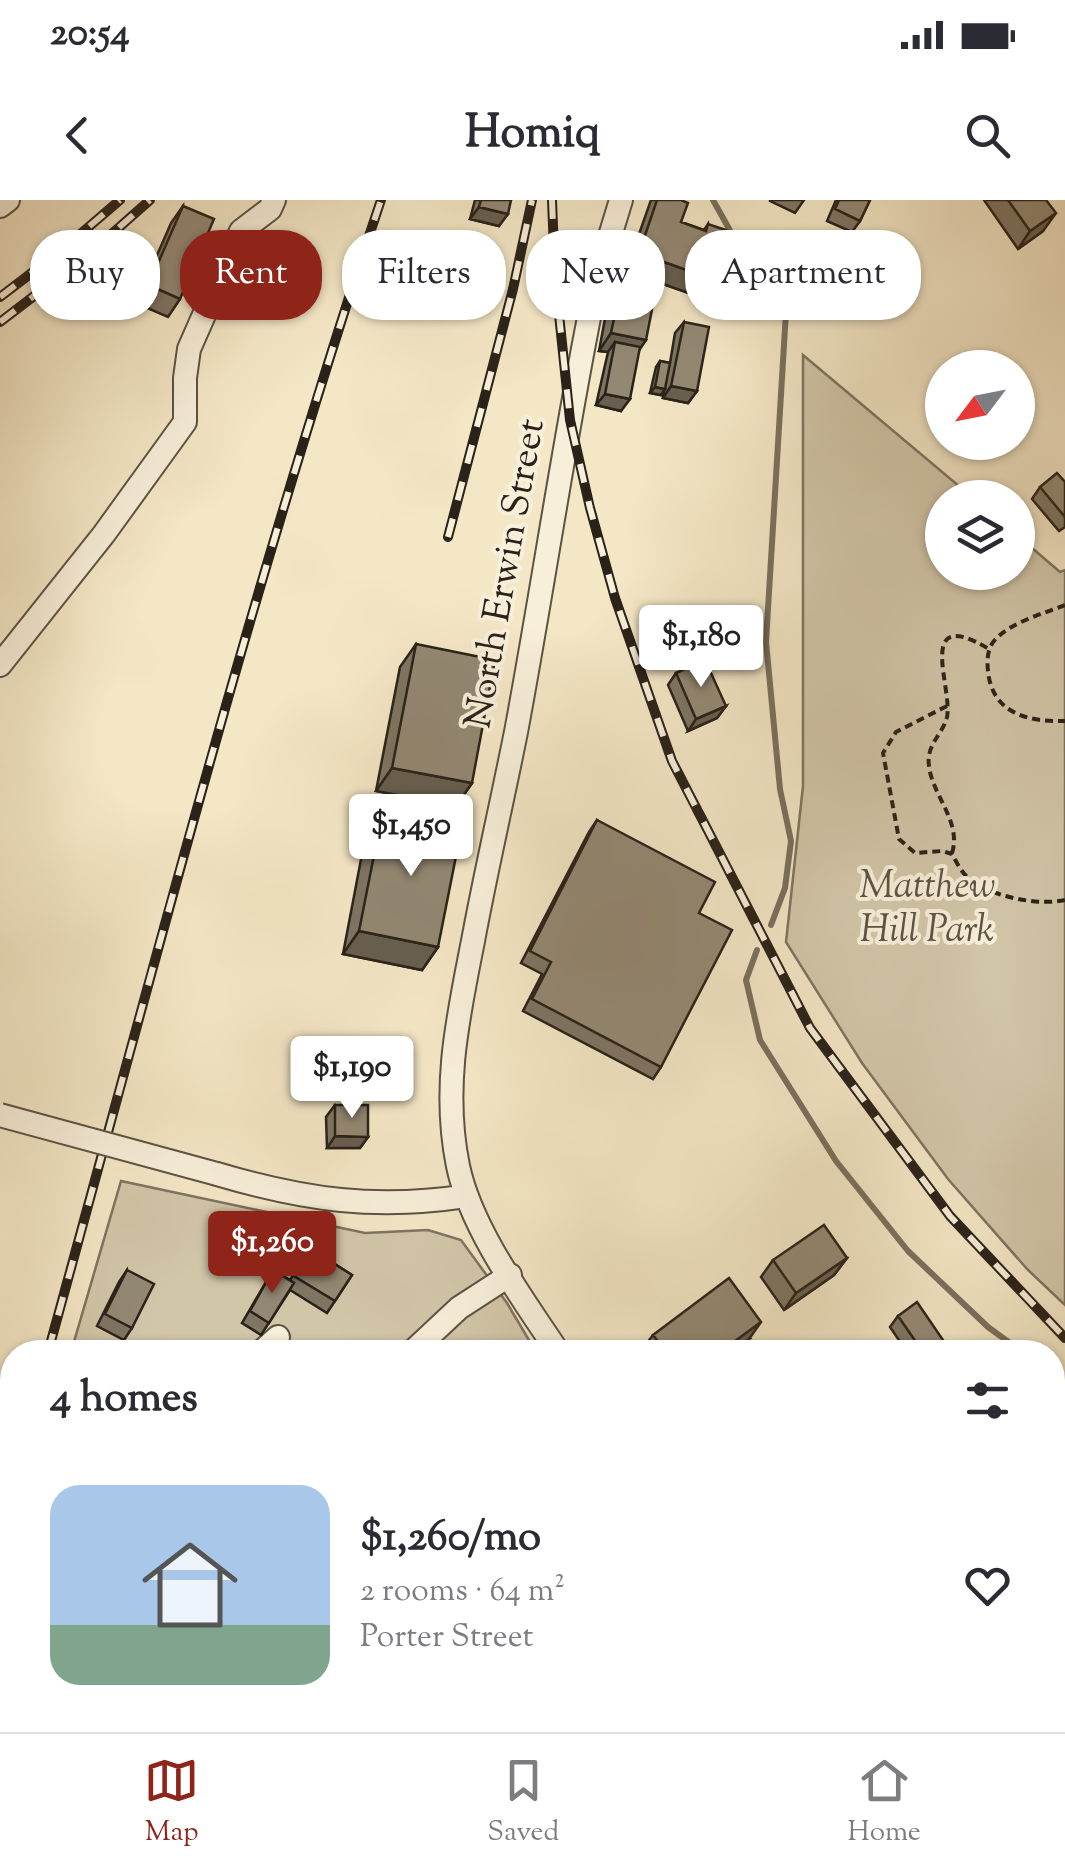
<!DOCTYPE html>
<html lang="en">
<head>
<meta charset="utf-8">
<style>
  :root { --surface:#fff; --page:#f2f2f3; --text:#2b2b33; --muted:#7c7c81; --line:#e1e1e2; --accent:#8f2418 }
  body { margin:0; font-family:"Sorts Mill Goudy",serif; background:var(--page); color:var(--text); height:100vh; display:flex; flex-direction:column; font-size:38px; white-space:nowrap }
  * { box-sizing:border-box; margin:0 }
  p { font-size:32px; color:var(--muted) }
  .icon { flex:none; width:55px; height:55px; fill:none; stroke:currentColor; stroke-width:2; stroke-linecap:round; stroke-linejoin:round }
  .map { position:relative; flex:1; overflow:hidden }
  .sheet { position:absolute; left:0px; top:1140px; width:1065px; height:392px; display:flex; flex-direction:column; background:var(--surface); border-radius:40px 40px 0 0; box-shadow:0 2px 8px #0004 }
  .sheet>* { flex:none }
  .guide { position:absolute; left:30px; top:30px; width:1005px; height:90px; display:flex; gap:20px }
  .needle { width:65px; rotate:238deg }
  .buttons { position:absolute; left:925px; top:150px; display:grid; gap:20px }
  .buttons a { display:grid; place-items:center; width:110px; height:110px; border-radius:50%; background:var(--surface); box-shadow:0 2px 8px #0004; font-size:50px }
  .price { position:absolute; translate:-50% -85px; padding:0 22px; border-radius:10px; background:#fff; color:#222; font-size:32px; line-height:65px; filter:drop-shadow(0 2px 5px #0008) }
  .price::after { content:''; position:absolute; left:50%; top:60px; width:30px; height:22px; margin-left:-15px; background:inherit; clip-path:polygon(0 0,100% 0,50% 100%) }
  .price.selected { background:var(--accent); color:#fff }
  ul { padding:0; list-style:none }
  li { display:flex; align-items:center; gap:30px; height:250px; padding:0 50px }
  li+li { border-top:2px solid var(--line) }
  li span { display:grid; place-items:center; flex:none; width:280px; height:200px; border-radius:30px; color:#555 }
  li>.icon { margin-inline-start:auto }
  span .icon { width:120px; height:120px; fill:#fffc; stroke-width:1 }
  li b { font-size:42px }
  h2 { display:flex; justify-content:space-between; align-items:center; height:120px; padding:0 50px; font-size:42px }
  .chip { padding:0 35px; border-radius:40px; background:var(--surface); box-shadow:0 2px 8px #0004; font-size:35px; line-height:90px }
  .chip.selected { background:var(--accent); color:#fff }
  .status { display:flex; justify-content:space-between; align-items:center; height:70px; padding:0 50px; background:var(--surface); direction:ltr }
  .status svg { height:28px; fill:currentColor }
  header { display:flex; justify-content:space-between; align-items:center; height:130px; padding:0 50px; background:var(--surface); font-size:45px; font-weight:700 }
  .menu { display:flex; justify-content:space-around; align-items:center; height:140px; border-top:2px solid var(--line); background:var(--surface); font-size:28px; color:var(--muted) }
  .menu a { display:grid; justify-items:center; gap:5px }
  .menu .selected { color:var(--accent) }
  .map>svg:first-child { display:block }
  .green { fill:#d2c6a9; stroke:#7e7461; stroke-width:2.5 }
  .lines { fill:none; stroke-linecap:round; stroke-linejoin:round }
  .stream { stroke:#7a705d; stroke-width:6 }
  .minor-casing { stroke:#5c5344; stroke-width:26 }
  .path { stroke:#2a2219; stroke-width:4; stroke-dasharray:8 5; stroke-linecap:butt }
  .minor { stroke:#f8efda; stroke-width:22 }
  .rail-casing { stroke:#2a2219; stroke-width:10 }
  .rail { stroke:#f8efda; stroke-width:6; stroke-dasharray:19; stroke-linecap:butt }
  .minor-bridge-casing { stroke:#5c5344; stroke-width:26; stroke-linecap:butt }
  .minor-bridge { stroke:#f8efda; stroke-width:22 }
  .wall { fill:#7e7563; stroke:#2a2219; stroke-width:2.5 }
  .shaded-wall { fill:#675f50; stroke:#2a2219; stroke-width:2.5 }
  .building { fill:#938873; stroke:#2a2219; stroke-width:2.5 }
  .labels { text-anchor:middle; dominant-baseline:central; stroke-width:8; stroke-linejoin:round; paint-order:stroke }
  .street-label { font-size:38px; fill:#2a2219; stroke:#f8efda }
  .park-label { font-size:38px; font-style:italic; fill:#5c5344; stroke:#f8efda }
</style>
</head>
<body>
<div class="status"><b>20:54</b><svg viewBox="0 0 49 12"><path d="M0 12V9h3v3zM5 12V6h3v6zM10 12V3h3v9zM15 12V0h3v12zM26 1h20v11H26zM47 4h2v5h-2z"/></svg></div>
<header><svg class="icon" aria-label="back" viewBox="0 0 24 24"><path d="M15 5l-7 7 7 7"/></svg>Homiq<svg class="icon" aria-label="search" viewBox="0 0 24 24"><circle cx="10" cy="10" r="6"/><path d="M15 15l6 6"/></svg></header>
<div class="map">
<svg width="1065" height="1532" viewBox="0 0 1065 1532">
  <rect width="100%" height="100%" fill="#f4e7c6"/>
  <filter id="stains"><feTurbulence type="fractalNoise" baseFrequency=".002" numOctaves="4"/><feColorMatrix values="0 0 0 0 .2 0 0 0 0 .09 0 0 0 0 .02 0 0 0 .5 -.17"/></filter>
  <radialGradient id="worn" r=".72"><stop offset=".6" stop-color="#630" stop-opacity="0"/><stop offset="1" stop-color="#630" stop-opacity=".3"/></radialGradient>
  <path class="green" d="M 803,155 L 972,297 L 942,298 L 942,372 L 1018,372 L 1018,336 L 1060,372 L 1065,370 L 1065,1105 L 1027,1069 L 948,979 L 862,863 L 786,742 L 803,586 Z
    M 121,981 L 365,1033 L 428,1030 L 461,1040 L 507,1103 L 536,1152 L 71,1152 Z
    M 12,1349 L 12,1520 L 1052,1520 L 1053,1449 L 1065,1469 L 1065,1532 L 0,1532 L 0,1393 Z"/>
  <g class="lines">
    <path class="stream" d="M 713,0 L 732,34 L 786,112 L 766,442 L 780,589 L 791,641 L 785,688 L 771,725
      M 757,750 L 746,780 L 760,840 L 836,961 L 908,1051 L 988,1127 L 1022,1152
      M 1052,1174 L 1065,1183"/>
    <defs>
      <path id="minor" d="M 0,6 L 8,0
        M 0,465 L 104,334 L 185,222 L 185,178 L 189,149 L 241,31 L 270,9 L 274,0
        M 217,974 C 305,1000 376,1010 467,996
        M 261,1152 L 278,1137
        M 412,1152 L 459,1108 L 510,1075
        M 558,1152 C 523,1099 471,1029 458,966 C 442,888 458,817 473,741 C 486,671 502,602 516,532 C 541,398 561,262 587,128 L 596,82 L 621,0
        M 1052,1428 L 1065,1446
        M 1052,1496 L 1065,1518
        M 61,1520 L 64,1532
        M 485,1520 L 493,1532
        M 608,1520 L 616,1532
        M 894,1520 L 902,1532"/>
    </defs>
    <use href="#minor" class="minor-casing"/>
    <path class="path" d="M 1065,405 C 1043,414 1010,422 994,441 C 987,449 987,462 988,471 C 992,514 1029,522 1065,521
      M 947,506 L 896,532 L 883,553 L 899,639 L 915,653 L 942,651 L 952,654 C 957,663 962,674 971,680 C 993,697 1038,706 1065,700
      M 952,653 C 962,622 932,595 929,566 C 926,544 942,536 947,517 C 953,488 914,404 989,449"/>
    <use href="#minor" class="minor"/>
    <defs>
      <path id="rail" d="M 552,0 L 555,76 L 570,220 L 590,308 L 615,398 L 672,561 L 810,828 L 950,1016 L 1065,1138
        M 0,97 L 63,49 L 120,0
        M 0,122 L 89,54 L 150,0
        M 448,337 L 513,89 L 532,0
        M 48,1152 C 154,767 254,379 381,0
        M 0,1330 L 12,1284"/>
    </defs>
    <use href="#rail" class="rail-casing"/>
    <use href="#rail" class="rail"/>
    <defs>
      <path id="minor-bridge" d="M 0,915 L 217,974"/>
    </defs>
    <use href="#minor-bridge" class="minor-bridge-casing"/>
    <use href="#minor-bridge" class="minor-bridge"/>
  </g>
  <path class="wall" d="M 475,0 L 511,0 L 499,26 L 470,19 Z
    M 651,0 L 681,0 L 681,22 L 704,30 L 708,24 L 709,78 L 697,96 L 626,71 Z
    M 770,0 L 804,0 L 795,13 L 770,1 Z
    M 836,0 L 870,0 L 860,21 L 852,32 L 827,21 Z
    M 984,0 L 1046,0 L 1043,31 L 1018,49 Z
    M 183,6 L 180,99 L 168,117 L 129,100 L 136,85 L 148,67 L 151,69 L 171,23 Z
    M 635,80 L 639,150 L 621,211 L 596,205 L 608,152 L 599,151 L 606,113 L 619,95 L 623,96 Z
    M 684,122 L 697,191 L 688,203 L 663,198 L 664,190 L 661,195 L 650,193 L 656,167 L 660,161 L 670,163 L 675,133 Z
    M 1065,282 L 1065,327 L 1059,331 L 1032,299 L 1040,287 Z
    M 416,444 L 472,583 L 456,606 L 376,591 L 400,467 Z
    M 676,473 L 726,506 L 717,518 L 688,531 L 668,485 Z
    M 383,610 L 438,747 L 422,770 L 343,754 L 366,633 Z
    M 597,620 L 699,713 L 661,867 L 653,879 L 523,811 L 542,774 L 521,763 L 589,632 Z
    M 335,905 L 368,937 L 360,948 L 327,948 L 326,917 Z
    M 311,1049 L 352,1075 L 327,1113 L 290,1090 L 261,1135 L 242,1123 L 273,1070 L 290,1080 Z
    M 847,1058 L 834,1075 L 784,1110 L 761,1077 L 773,1060 Z
    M 127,1070 L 132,1128 L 124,1140 L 97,1126 L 119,1082 Z
    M 898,1116 L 934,1151 L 907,1152 L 890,1127 Z
    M 653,1135 L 749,1139 L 731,1152 L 640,1152 Z"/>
  <path class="shaded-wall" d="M 479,7 L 508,14 L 499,26 L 470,19 Z
    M 1056,13 L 1043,31 L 1018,49 L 1030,31 Z
    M 639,53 L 709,78 L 697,96 L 626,71 Z
    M 611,133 L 646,140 L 634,158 L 615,142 L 608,152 L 599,151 Z
    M 671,186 L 697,191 L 688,203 L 663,198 Z
    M 655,187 L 665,189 L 661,195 L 650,193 Z
    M 605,194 L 630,199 L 621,211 L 596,205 Z
    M 726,506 L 717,518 L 688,531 L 696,519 Z
    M 392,568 L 472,583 L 456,606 L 376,591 Z
    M 359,731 L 438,747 L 422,770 L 343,754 Z
    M 335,936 L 368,937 L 360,948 L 327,948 Z
    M 847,1058 L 834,1075 L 784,1110 L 796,1093 Z
    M 761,1122 L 749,1139 L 731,1152 L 720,1152 Z
    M 943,1140 L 933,1152 L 923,1152 Z"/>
  <path class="building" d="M 481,0 L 511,0 L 508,14 L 479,7 Z
    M 657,0 L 681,0 L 688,3 L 681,22 L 706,31 L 708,24 L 726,30 L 709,78 L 639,53 Z
    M 839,0 L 870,0 L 860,21 L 835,9 Z
    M 1008,0 L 1046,0 L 1056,13 L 1030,31 Z
    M 183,6 L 214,19 L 180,99 L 142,82 L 148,67 L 155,70 Z
    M 635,80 L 657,84 L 646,140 L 611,133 L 619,95 L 631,98 Z
    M 684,122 L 709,127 L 697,191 L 671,186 Z
    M 615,142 L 640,147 L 630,199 L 605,194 Z
    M 660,161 L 670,163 L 665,189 L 655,187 Z
    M 1057,273 L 1065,282 L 1065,317 L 1040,287 Z
    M 416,444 L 495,460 L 472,583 L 392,568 Z
    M 705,460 L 726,506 L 696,519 L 676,473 Z
    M 383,610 L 462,626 L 438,747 L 359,731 Z
    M 597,620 L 715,682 L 699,713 L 732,730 L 661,867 L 532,799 L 551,762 L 530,751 Z
    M 335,905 L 368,905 L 368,937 L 335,936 Z
    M 824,1025 L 847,1058 L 796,1093 L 773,1060 Z
    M 311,1049 L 352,1075 L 335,1101 L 294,1076 Z
    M 127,1070 L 154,1084 L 132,1128 L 105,1114 Z
    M 273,1070 L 294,1083 L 269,1123 L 250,1111 Z
    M 729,1078 L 761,1122 L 720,1152 L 666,1152 L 653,1135 Z
    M 917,1102 L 943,1140 L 923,1152 L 898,1116 Z"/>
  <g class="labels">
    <g class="street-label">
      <text transform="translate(507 374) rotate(-80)">North Erwin Street</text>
    </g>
    <g class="park-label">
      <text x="927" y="688">Matthew<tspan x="927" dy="44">Hill Park</tspan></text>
    </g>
  </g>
  <rect width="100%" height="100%" filter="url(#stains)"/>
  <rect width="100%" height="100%" fill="url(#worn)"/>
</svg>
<div class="buttons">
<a><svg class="needle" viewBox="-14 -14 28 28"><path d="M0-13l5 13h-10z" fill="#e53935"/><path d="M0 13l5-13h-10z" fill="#7c7c81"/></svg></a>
<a><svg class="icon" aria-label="layers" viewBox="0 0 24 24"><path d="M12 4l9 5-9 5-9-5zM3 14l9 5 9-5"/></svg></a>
</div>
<b class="price" style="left:701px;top:490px">$1,180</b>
<b class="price" style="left:411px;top:679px">$1,450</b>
<b class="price" style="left:352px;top:921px">$1,190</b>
<b class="price selected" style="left:272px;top:1096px">$1,260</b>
<div class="guide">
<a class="chip">Buy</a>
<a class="chip selected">Rent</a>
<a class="chip">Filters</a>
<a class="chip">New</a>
<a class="chip">Apartment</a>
</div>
<section class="sheet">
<h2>4 homes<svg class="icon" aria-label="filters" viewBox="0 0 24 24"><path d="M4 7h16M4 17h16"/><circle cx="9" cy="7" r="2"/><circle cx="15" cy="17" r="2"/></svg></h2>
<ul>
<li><span style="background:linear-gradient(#a9c7e8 70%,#7fa58c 0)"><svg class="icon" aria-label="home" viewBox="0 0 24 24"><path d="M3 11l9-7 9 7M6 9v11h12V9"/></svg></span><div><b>$1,260/mo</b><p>2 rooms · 64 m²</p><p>Porter Street</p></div><svg class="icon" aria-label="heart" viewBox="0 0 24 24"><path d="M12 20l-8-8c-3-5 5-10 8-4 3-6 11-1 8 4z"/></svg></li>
</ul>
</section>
</div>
<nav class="menu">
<a class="selected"><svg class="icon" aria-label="map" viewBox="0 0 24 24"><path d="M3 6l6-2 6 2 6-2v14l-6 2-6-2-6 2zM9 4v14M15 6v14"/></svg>Map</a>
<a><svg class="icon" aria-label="saved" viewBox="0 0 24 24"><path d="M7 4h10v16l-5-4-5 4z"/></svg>Saved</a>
<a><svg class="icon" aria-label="home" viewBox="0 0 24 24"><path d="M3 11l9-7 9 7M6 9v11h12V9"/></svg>Home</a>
</nav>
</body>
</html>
